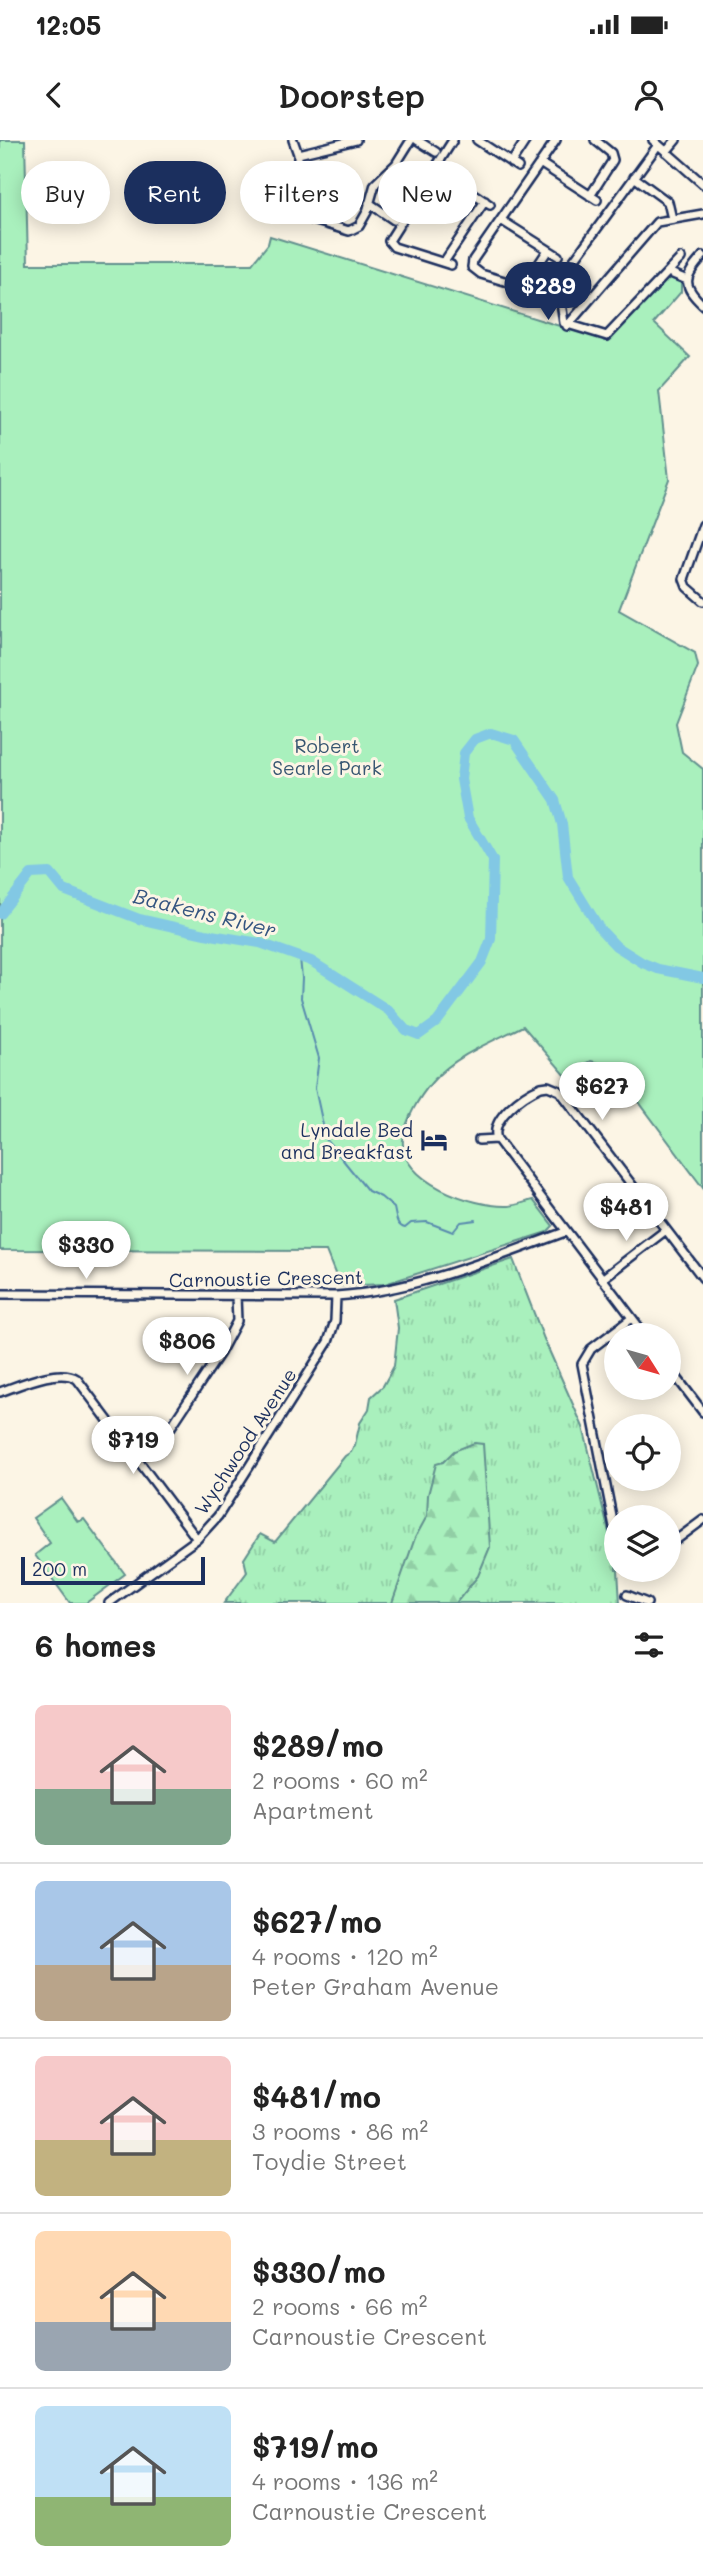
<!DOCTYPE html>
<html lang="en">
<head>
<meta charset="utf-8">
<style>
  :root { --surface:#fff; --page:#f2f2f2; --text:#222; --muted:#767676; --line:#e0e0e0; --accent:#1b2f5e }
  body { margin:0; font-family:Mali,sans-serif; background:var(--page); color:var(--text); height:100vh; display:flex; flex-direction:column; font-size:26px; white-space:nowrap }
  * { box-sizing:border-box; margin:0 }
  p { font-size:23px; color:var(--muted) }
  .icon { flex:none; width:38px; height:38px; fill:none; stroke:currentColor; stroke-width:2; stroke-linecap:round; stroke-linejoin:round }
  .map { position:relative; height:1463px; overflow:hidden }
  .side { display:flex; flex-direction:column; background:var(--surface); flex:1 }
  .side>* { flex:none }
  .banner { position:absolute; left:21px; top:21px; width:662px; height:63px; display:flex; gap:14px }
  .needle { width:46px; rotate:127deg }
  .buttons { position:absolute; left:604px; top:1183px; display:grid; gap:14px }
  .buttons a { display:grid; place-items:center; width:77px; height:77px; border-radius:50%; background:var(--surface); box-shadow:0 4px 18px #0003; font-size:35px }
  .scale { position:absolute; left:21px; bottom:18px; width:184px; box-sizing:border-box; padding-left:7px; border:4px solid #1b2f5e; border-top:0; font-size:19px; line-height:24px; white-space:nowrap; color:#1b2f5e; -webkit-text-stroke:5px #fcf5e5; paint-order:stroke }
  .price { position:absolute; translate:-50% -60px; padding:0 16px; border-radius:24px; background:#fff; color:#222; font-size:23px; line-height:46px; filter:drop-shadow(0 2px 4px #0008) }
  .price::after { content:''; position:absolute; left:50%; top:42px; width:21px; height:16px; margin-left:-10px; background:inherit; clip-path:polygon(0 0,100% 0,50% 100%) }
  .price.current { background:var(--accent); color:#fff }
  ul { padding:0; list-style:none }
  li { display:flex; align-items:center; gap:21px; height:175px; padding:0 35px }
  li+li { border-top:2px solid var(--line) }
  li span { display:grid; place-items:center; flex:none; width:196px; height:140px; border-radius:10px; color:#555 }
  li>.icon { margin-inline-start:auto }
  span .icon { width:84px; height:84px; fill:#fffc; stroke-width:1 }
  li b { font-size:30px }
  h2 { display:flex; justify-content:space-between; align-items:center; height:84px; padding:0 35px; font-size:30px }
  .tag { padding:0 24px; border-radius:32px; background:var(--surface); box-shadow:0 4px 18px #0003; font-size:24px; line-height:63px }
  .tag.current { background:var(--accent); color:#fff }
  .status { display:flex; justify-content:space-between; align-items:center; height:49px; padding:0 35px; background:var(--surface); direction:ltr }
  .status svg { height:19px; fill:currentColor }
  header { display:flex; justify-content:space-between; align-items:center; height:91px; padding:0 35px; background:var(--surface); font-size:32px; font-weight:600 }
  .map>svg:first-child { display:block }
  .grass { fill:url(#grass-tufts); stroke:#62908e; stroke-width:2 }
  .forest { fill:url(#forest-firs); stroke:#62908e; stroke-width:2 }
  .park { fill:#a9f0bd; stroke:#62908e; stroke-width:2 }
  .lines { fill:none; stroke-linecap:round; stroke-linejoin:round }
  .stream { stroke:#598bae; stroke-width:2 }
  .river { stroke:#82c8e4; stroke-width:10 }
  .minor-casing { stroke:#1b2f5e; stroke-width:12 }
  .minor { stroke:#fcf5e5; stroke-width:7 }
  .labels { text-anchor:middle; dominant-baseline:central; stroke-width:6; stroke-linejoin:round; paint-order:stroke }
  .park-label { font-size:19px; fill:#375671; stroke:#fcf5e5 }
  .poi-label { font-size:19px; fill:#1b2f5e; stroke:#fcf5e5; text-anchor:end }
  .street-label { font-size:19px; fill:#1b2f5e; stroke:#fcf5e5 }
  .water-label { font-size:21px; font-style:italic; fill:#355580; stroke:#fcf5e5 }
</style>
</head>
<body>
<div class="status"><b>12:05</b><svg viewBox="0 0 49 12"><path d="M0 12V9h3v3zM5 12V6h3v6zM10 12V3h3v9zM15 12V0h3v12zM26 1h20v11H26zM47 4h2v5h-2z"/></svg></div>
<header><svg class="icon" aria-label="back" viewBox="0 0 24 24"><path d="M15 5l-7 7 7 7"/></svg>Doorstep<svg class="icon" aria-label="person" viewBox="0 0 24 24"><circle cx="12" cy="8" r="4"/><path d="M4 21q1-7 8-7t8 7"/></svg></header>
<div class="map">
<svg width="703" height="1463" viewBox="0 0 703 1463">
  <defs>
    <pattern id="grass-tufts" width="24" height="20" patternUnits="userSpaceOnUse" patternTransform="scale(1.75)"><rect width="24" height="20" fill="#a9f0bd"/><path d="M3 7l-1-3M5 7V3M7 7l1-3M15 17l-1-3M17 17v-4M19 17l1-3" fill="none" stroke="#91cea5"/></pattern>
    <pattern id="forest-firs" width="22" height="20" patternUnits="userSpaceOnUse" patternTransform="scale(1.75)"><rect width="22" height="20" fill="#a9f0bd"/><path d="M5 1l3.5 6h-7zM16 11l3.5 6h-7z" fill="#91cea5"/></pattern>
  </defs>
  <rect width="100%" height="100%" fill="#fcf5e5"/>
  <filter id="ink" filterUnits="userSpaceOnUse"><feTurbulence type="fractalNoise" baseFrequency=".0143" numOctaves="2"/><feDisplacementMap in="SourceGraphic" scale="14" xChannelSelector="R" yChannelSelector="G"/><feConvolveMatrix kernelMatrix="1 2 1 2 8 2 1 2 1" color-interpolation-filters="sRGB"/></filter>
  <g filter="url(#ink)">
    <path class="grass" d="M 513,1119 L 544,1199 L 583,1287 L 616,1421 L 616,1430 L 618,1430 L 620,1463 L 224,1463 L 247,1432 L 244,1419 L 260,1394 L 275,1402 L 345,1316 L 351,1312 L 355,1305 L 360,1283 L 369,1269 L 371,1257 L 383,1246 L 394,1226 L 398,1188 L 394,1159 Z"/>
    <path class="forest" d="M 474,1303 L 483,1304 L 490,1407 L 478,1436 L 456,1463 L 392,1463 L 415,1398 L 427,1376 L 428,1355 L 436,1324 L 443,1322 L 454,1311 Z"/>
    <path class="park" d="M 0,0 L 25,0 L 28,124 L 252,124 L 268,104 L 270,96 L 608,201 L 668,136 L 681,139 L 681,152 L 654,183 L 690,217 L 659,251 L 669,339 L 619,470 L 695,513 L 698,526 L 676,583 L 682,612 L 703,629 L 703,1048 L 612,926 L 591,921 L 566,936 L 523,886 C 493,901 454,916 432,942 C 419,957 405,980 403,1000 C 399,1042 474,1067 507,1066 C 515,1066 525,1062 533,1060 L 553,1086 L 547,1092 L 385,1144 L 340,1146 L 326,1111 L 0,1110 Z
      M 61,1358 L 78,1382 L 84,1379 L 125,1434 L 86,1463 L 70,1463 L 35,1415 L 50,1403 L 33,1378 Z"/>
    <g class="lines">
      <path class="stream" d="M 300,818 L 302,838 L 301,858 L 319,918 L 315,948 L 326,999 L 368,1051 L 381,1057 L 394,1068 C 396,1076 396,1086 405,1088 L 411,1083 L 427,1082 L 453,1092 L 461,1082 L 476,1080"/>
      <path class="river" d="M 0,774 L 31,734 L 50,733 L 64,750 L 139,779 L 205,794 L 260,803 L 311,821 L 388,870 L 406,890 L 419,895 L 437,882 L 482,822 L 491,799 L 493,720 L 468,678 L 461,639 L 464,613 L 475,599 L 491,593 L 514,600 L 555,660 L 562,684 L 568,737 L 600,789 L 616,806 L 643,823 L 658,829 L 703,838"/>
      <defs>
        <path id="minor" d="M 293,0 L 298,14 L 298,73 L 303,77 L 349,91 L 359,86 L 367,72 L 375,44 L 396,24 L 411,0
          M 417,0 L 436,12
          M 477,0 L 518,27
          M 653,0 L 703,44
          M 658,5 L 558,142 L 564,183 L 607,196 L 681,118
          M 666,12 L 676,0
          M 298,14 L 356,0
          M 511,23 L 526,0
          M 540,23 L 597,60
          M 393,27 L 401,37 L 415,46
          M 435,28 L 490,65
          M 634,37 L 668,62 L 672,79
          M 590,56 L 613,20 L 611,13 L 595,0
          M 369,63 L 394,80
          M 501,80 L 558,116
          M 548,110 L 528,140 L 521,146 L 481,134 L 472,127 L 473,120 L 556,0
          M 703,116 C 684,137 681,145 703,165
          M 444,122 L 485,61
          M 451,125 L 394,107 L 389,101 L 453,0
          M 668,132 L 687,140
          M 567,186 L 657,82 L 703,74
          M 703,385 L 684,439 L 687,447 L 703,461
          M 479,1000 L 497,999
          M 602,1139 L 666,1090
          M 0,1154 L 336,1156 C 415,1151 491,1119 565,1092
          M 645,1195 L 497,999 C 489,979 524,954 541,947 L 548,946 L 560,951 L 703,1138
          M 668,1226 L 703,1272
          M 0,1252 C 20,1245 59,1227 77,1239 L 197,1399
          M 137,1318 L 149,1312 L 163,1299 L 220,1213 L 237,1181 L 236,1156
          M 616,1397 L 582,1224 L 591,1209 L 632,1178
          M 668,1406 L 703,1380
          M 627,1455 L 647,1463
          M 109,1463 L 197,1399 L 218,1376 L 328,1202 L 335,1181 L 336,1156"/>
      </defs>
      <use href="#minor" class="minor-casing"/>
      <use href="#minor" class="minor"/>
    </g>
  </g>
  <defs>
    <symbol id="hotel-bare" viewBox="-9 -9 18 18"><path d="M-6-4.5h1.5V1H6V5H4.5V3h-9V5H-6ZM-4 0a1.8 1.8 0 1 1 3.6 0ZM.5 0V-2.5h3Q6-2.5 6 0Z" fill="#1b2f5e" stroke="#fcf5e5" stroke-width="2.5" paint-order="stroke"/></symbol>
  </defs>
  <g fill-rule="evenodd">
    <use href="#hotel-bare" x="415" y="981" width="38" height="38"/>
  </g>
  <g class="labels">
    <g class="park-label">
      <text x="327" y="605">Robert<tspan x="327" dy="22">Searle Park</tspan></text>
    </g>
    <g class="poi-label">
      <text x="413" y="989">Lyndale Bed<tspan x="413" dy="22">and Breakfast</tspan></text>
    </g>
    <g class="street-label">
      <text transform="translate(266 1138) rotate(-1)">Carnoustie Crescent</text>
      <text transform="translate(245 1301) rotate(-57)">Wychwood Avenue</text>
    </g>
    <g class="water-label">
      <text transform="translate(205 772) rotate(14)">Baakens River</text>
    </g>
  </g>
</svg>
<div class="buttons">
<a><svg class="needle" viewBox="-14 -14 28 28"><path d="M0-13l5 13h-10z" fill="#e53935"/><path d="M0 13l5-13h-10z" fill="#767676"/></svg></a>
<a><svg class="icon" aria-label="locate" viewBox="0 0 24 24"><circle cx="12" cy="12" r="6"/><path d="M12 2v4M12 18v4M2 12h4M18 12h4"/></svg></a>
<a><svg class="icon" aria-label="layers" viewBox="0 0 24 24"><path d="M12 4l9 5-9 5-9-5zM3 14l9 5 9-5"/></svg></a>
</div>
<div class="scale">200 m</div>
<b class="price current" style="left:548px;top:182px">$289</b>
<b class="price" style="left:602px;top:982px">$627</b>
<b class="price" style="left:626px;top:1103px">$481</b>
<b class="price" style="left:86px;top:1141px">$330</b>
<b class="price" style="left:187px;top:1237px">$806</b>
<b class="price" style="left:133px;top:1336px">$719</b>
<div class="banner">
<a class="tag">Buy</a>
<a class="tag current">Rent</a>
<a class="tag">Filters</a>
<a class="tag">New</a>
</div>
</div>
<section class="side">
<h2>6 homes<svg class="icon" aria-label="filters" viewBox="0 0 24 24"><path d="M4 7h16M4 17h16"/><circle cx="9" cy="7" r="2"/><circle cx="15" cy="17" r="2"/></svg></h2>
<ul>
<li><span style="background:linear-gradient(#f6c9c9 60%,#7fa58c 0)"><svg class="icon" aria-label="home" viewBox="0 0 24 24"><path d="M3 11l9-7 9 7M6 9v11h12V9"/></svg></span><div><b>$289/mo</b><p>2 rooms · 60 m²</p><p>Apartment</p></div></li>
<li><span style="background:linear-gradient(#a9c7e8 60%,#b9a48a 0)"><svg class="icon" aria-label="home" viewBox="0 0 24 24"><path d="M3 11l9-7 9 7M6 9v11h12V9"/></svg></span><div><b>$627/mo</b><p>4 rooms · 120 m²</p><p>Peter Graham Avenue</p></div></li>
<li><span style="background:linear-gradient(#f6c9c9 60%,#c2b280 0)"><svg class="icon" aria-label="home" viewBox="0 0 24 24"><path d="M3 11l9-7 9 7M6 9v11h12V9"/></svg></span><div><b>$481/mo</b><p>3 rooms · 86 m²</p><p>Toydie Street</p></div></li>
<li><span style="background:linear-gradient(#ffd9b3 65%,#9aa5b1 0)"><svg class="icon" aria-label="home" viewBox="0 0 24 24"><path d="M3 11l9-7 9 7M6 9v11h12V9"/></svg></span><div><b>$330/mo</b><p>2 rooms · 66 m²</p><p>Carnoustie Crescent</p></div></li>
<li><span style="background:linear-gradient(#bfe0f5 65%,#8fb573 0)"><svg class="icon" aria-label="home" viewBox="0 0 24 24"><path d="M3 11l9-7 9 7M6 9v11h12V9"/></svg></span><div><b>$719/mo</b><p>4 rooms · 136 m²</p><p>Carnoustie Crescent</p></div></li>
</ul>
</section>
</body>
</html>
